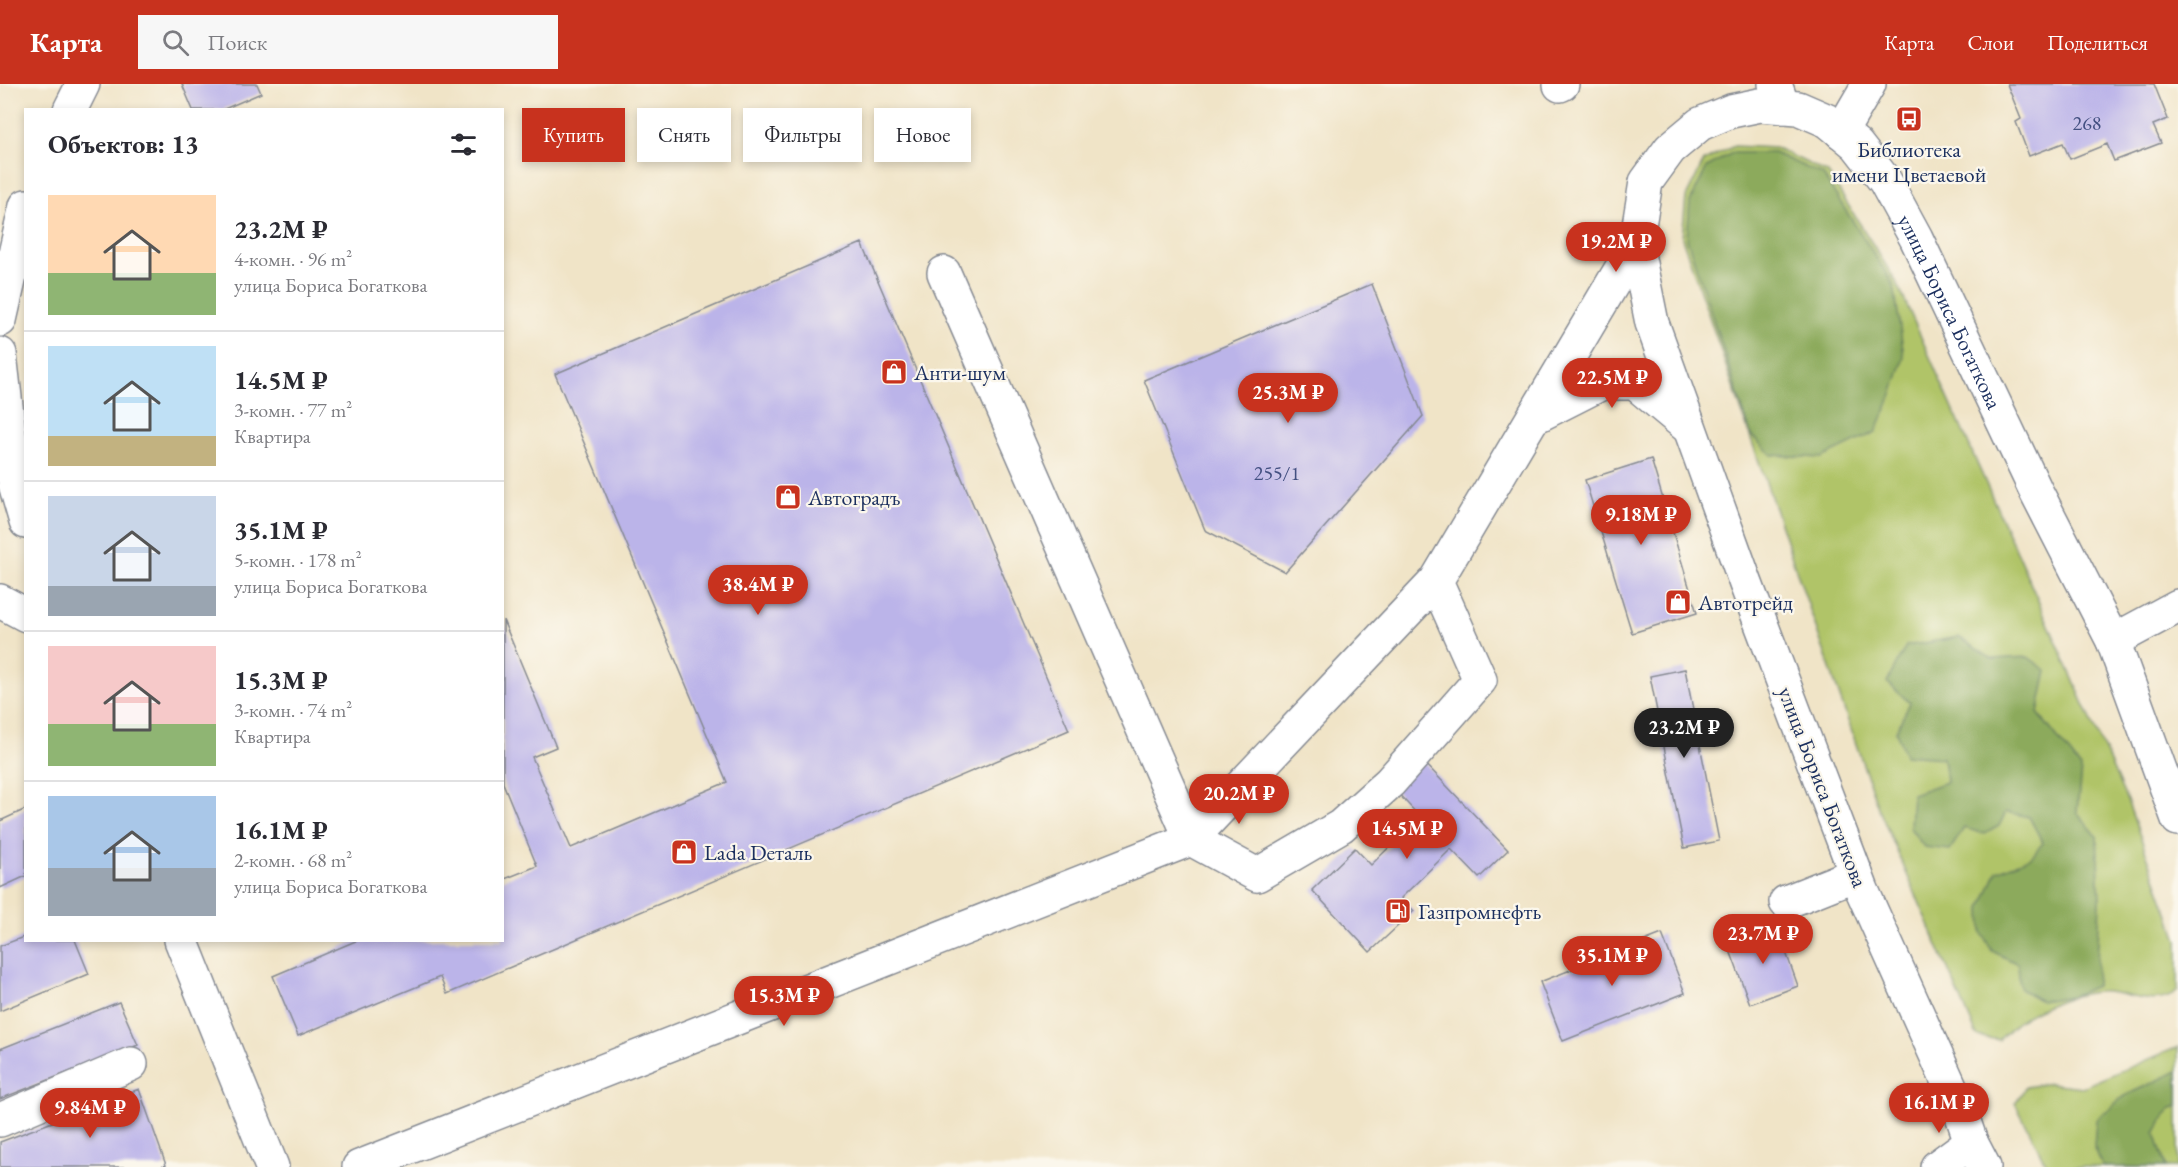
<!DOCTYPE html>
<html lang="ru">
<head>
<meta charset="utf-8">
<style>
  :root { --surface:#fff; --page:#f7f7f7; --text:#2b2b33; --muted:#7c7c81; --line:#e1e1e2; --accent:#c8321e }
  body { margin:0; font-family:"EB Garamond",serif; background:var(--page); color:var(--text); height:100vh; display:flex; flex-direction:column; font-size:22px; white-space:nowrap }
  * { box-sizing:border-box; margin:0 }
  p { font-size:20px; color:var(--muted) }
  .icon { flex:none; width:33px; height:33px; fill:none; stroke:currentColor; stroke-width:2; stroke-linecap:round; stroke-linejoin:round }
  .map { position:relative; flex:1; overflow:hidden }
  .details { position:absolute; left:24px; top:24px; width:480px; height:834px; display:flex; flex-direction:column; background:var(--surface); border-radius:0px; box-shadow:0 3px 9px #0003 }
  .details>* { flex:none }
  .banner { position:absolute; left:522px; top:24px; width:570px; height:54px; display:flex; gap:12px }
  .price { position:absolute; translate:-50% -51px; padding:0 14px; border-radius:21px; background:var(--accent); color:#fff; font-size:20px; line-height:39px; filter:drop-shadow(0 2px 3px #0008) }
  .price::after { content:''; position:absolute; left:50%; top:36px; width:18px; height:14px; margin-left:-9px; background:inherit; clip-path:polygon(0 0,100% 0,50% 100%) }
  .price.current { background:#222; color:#fff }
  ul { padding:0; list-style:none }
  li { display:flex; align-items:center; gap:18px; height:150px; padding:0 24px }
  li+li { border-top:2px solid var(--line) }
  li span { display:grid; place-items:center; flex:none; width:168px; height:120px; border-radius:0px; color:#555 }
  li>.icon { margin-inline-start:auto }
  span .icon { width:72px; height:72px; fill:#fffc; stroke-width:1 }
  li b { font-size:26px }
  h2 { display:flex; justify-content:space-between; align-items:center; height:72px; padding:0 24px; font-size:26px }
  .pill { padding:0 21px; border-radius:0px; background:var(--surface); box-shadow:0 3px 9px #0003; font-size:21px; line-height:54px }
  .pill.current { background:var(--accent); color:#fff }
  header { display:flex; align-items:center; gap:36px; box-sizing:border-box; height:84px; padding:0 30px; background:var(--accent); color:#fff }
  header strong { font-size:28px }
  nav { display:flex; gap:33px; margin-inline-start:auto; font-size:21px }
  .search { width:420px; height:54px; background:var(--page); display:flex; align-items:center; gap:15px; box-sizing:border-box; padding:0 21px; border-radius:0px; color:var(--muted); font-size:22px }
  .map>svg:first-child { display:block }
  .green { fill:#b0c468; stroke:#667a63; stroke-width:1.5 }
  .forest { fill:#8caa5c; stroke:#546c5d; stroke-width:1.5 }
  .building { fill:#bbb4e9 }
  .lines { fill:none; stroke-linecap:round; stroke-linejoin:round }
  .minor-casing { stroke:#868a92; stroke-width:36 }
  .major-casing { stroke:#868a92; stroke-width:36 }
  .minor { stroke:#fff; stroke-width:33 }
  .major { stroke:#fff; stroke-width:33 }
  .labels { text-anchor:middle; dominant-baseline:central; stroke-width:4.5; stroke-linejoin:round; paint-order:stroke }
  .number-label { font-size:20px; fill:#435081 }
  .poi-label { font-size:22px; fill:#1b2f5e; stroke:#fbf7ec; text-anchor:start }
  .street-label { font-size:22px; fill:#1b2f5e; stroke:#fbf7ec }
</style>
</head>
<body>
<header>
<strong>Карта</strong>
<div class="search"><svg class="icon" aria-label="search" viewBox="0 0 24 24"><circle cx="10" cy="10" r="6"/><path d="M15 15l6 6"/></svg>Поиск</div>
<nav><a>Карта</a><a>Слои</a><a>Поделиться</a></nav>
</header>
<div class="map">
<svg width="2178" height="1083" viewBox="0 0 2178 1083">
  <rect width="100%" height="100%" fill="#fbf7ec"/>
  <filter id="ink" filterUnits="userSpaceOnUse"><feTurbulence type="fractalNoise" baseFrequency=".0167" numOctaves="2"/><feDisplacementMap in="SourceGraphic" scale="12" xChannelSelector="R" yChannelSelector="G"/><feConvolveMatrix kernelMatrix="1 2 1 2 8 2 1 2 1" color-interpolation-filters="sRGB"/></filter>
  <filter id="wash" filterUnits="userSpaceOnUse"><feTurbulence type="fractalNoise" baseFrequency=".008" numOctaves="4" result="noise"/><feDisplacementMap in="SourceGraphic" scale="24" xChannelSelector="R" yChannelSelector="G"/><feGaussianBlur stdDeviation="1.35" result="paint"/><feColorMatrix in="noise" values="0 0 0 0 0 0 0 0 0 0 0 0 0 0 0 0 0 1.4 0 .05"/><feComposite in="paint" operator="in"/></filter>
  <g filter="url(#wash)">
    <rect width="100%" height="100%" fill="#f0e4c7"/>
    <path class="green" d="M 1734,62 L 1776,64 L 1828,89 L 1897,199 L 2128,719 L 2178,856 L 2178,907 C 2158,925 2130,910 2107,908 C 2081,906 2040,923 2019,937 C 2012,942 2005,950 1999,956 L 1977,952 L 1877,721 L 1682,154 L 1686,113 L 1704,77 Z
      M 2178,963 L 2178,1083 L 2048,1083 L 2015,1019 L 2026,1003 L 2049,999 L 2082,1003 Z"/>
    <path class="forest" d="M 1732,69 L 1774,69 L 1823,91 L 1894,201 L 1904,273 L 1892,311 L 1876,348 L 1822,374 L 1772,371 L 1751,351 L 1687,155 L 1690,118 L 1707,83 Z
      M 1959,553 L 1992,575 L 2028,573 L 2047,587 L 2038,629 L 2081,684 L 2077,728 L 2097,752 L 2100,817 L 2096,902 L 2072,912 L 2041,917 L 2020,905 L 2018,880 L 1992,867 L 1982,849 L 1981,824 L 1997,787 L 2031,773 L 2043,759 L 2029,733 L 2006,728 L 1999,742 L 1985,750 L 1964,744 L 1950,766 L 1924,763 L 1910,744 L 1912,710 L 1946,698 L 1943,674 L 1905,671 L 1896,647 L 1910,619 L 1887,598 L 1906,562 Z
      M 2178,987 L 2178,1022 L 2170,1025 L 2155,1049 L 2166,1083 L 2103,1083 L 2094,1062 L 2096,1036 L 2124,1012 Z"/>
    <g id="blocks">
      <path class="building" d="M 182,0 L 257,0 L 261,9 L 222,26 L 193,26 Z
        M 2007,0 L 2154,0 L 2168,35 L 2153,41 L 2161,59 L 2114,77 L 2107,60 L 2070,75 L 2063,59 L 2029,72 L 2016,38 L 2021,35 Z
        M 862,159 L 1069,646 L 447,910 L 440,893 L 298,952 L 273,892 L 358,856 L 502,856 L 502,796 L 537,782 L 503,699 L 503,536 L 556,663 L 532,673 L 571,764 L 727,698 L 555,290 Z
        M 1372,200 L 1423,332 L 1285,488 L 1205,446 L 1144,296 Z
        M 1651,375 L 1697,529 L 1632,549 L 1585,396 Z
        M 1685,585 L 1719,757 L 1684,764 L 1650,592 Z
        M 1423,677 L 1508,766 L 1479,794 L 1451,765 L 1401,814 L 1414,827 L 1370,868 L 1312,806 L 1355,764 L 1371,781 L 1420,733 L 1394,705 Z
        M 26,725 L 26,792 L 0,804 L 0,737 Z
        M 1777,843 L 1798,902 L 1750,920 L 1728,861 Z
        M 1662,850 L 1685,909 L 1563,957 L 1540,898 Z
        M 26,852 L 26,856 L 75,856 L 89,890 L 0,927 L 0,862 Z
        M 119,918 L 138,961 L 0,1015 L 0,965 Z
        M 139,1005 L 166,1081 L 161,1083 L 0,1083 L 0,1058 Z"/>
    </g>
  </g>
  <g filter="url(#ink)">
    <use href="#blocks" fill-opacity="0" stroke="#868a92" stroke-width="1.5"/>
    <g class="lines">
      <defs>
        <path id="minor" d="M 1775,0 L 1783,23
          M 1560,1 L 1562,0
          M 70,26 L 83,0
          M 1841,48 L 1869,0
          M 944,189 L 1191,755 L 1436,497 L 1636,160
          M 0,236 L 26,122
          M 0,270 L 15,400 L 26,438
          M 1533,334 L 1602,299 L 1635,299 L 1689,344
          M 0,517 L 26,531
          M 1786,818 L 1856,790
          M 181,856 L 272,1083
          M 0,1036 L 131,980
          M 359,1083 L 1191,755 L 1257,791 L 1341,742 L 1390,698 L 1480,596 L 1436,497
          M 1937,1083 L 1971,1058"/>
        <g id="major">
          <path d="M 2113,557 L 2178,522"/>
          <path id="s1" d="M 1984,1083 L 1971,1058 L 1958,1020 L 1862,806 L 1746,500 L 1652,239 L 1636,160 L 1646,98 L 1670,65 L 1700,40 L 1731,27 L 1760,21 L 1798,24 L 1828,37 L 1857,61 L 1885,97 L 1916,154 L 2036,407 L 2113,557 L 2178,735"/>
        </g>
      </defs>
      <use href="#minor" class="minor-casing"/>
      <use href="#major" class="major-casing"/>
      <use href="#minor" class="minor"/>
      <use href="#major" class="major"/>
    </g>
  </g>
  <defs>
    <symbol id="bus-square" viewBox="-11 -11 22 22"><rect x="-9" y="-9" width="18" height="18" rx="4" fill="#c8321e" stroke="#fbf7ec"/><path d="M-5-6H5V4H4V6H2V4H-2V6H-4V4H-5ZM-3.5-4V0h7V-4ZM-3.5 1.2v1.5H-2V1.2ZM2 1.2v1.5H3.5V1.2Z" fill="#fff"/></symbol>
    <symbol id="shop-square" viewBox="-11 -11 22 22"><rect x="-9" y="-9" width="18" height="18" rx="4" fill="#c8321e" stroke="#fbf7ec"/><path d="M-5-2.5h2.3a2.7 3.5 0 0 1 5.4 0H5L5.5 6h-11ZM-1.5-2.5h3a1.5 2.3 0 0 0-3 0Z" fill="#fff"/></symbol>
    <symbol id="fuel-square" viewBox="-11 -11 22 22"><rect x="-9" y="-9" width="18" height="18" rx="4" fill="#c8321e" stroke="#fbf7ec"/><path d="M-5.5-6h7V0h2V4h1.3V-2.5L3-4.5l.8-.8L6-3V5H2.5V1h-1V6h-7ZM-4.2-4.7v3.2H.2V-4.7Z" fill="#fff"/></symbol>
  </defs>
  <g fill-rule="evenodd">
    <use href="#bus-square" x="1894" y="20" width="30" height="30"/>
    <use href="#shop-square" x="879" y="273" width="30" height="30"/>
    <use href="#shop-square" x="773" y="398" width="30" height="30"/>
    <use href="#shop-square" x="1663" y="503" width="30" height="30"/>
    <use href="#shop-square" x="669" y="753" width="30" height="30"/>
    <use href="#fuel-square" x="1383" y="812" width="30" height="30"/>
  </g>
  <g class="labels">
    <g class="number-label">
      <text x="2087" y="39">268</text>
      <text x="1277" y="389">255/1</text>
    </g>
    <g class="poi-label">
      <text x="1909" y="65" text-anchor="middle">Библиотека<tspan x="1909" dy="25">имени Цветаевой</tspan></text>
      <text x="914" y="288">Анти-шум</text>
      <text x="808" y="413">Автоградъ</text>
      <text x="1698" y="518">Автотрейд</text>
      <text x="704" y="768">Lada Dеталь</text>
      <text x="1418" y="827">Газпромнефть</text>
    </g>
    <g class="street-label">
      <text stroke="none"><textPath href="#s1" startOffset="1494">улица Бориса Богаткова</textPath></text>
      <text transform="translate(1823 703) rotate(69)">улица Бориса Богаткова</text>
    </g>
  </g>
</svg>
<b class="price" style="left:1616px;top:189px">19.2M ₽</b>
<b class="price" style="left:1612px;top:325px">22.5M ₽</b>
<b class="price" style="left:1288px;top:340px">25.3M ₽</b>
<b class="price" style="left:1641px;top:462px">9.18M ₽</b>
<b class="price" style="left:758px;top:532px">38.4M ₽</b>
<b class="price current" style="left:1684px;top:675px">23.2M ₽</b>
<b class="price" style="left:1239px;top:741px">20.2M ₽</b>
<b class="price" style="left:1407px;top:776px">14.5M ₽</b>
<b class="price" style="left:1763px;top:881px">23.7M ₽</b>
<b class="price" style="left:1612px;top:903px">35.1M ₽</b>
<b class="price" style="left:784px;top:943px">15.3M ₽</b>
<b class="price" style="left:1939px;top:1050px">16.1M ₽</b>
<b class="price" style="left:90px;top:1055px">9.84M ₽</b>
<div class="banner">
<a class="pill current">Купить</a>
<a class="pill">Снять</a>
<a class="pill">Фильтры</a>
<a class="pill">Новое</a>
</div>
<section class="details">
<h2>Объектов: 13<svg class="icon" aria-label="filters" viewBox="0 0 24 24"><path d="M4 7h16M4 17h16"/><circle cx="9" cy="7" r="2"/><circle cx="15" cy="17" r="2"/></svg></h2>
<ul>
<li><span style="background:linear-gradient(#ffd9b3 65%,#8fb573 0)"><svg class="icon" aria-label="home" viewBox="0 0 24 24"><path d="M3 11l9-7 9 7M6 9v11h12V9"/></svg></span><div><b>23.2M ₽</b><p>4-комн. · 96 m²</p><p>улица Бориса Богаткова</p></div></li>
<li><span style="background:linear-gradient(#bfe0f5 75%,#c2b280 0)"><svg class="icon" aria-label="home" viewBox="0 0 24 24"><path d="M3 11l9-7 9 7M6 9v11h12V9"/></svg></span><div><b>14.5M ₽</b><p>3-комн. · 77 m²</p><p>Квартира</p></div></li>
<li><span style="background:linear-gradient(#c9d6e8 75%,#9aa5b1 0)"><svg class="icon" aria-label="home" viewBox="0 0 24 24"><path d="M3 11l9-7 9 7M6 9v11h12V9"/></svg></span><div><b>35.1M ₽</b><p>5-комн. · 178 m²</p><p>улица Бориса Богаткова</p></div></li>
<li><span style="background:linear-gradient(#f6c9c9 65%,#8fb573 0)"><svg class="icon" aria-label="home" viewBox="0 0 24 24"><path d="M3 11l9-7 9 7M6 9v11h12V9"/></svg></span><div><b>15.3M ₽</b><p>3-комн. · 74 m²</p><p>Квартира</p></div></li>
<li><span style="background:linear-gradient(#a9c7e8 60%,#9aa5b1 0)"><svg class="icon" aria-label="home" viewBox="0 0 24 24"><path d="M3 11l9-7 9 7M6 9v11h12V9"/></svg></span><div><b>16.1M ₽</b><p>2-комн. · 68 m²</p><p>улица Бориса Богаткова</p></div></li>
</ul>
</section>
</div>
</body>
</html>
